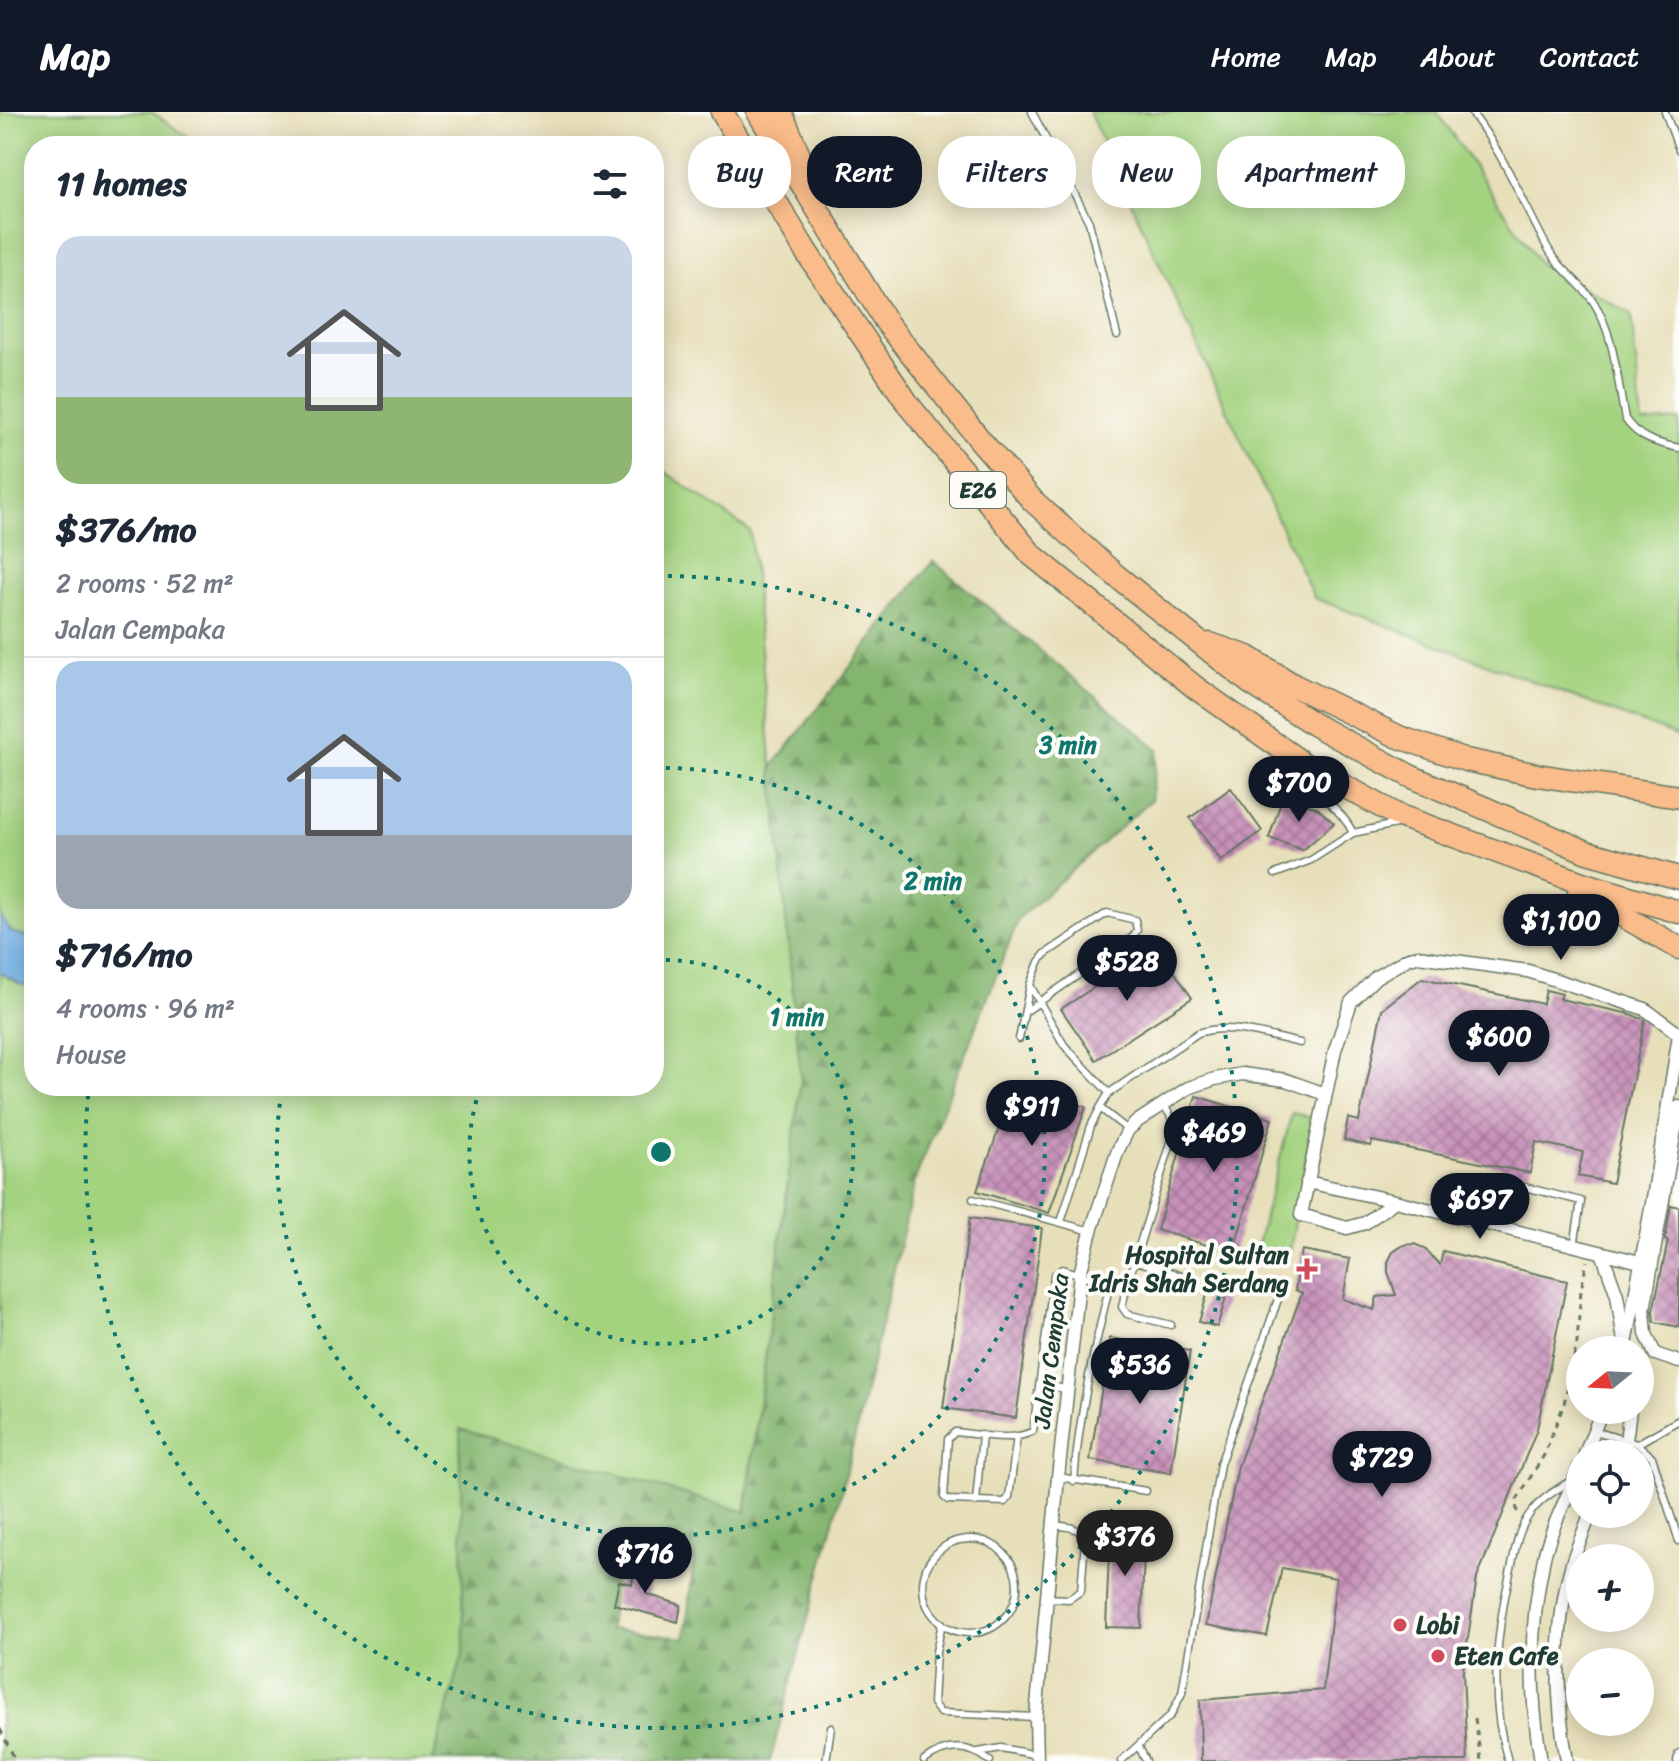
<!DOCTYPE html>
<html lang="en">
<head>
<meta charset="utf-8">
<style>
  :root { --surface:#fff; --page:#f6f6f7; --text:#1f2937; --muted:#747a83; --line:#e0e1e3; --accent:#111827 }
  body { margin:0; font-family:Sriracha,sans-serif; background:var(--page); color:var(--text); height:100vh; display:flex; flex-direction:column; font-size:30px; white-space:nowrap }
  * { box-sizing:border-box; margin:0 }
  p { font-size:26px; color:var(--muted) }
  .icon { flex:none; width:44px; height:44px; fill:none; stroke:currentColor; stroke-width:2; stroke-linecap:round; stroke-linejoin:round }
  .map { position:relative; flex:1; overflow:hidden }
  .panel { position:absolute; left:24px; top:24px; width:640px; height:960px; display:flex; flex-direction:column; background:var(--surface); border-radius:32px; box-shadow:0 4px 20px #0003 }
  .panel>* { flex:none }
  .banner { position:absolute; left:688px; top:24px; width:760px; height:72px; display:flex; gap:16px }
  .needle { width:52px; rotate:252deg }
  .buttons { position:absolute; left:1566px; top:1224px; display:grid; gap:16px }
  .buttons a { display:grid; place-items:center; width:88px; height:88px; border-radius:50%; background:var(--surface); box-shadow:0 4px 20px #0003; font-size:40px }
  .price { position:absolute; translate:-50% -68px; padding:0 18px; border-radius:28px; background:var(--accent); color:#fff; font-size:26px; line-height:52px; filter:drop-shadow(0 2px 4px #0008) }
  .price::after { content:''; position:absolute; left:50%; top:48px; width:24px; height:18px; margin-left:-12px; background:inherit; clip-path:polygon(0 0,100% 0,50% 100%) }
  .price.current { background:#222; color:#fff }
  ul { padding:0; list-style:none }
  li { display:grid; align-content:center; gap:16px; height:424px; padding:0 32px }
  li+li { border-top:2px solid var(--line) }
  li span { display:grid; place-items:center; height:248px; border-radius:24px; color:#555 }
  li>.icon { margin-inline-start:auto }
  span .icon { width:144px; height:144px; fill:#fffc; stroke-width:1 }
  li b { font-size:34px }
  h2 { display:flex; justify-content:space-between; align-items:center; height:96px; padding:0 32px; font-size:34px }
  .pill { padding:0 28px; border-radius:32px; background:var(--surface); box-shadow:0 4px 20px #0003; font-size:28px; line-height:72px }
  .pill.current { background:var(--accent); color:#fff }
  header { display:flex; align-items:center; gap:48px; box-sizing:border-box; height:112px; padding:0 40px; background:var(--accent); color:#fff }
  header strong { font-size:38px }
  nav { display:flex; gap:44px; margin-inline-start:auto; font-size:28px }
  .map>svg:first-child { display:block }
  .green { fill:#a4d380; stroke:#62885a; stroke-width:2 }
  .forest { fill:url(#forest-firs); stroke:#517951; stroke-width:2; fill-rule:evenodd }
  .water { fill:#73b0e5; stroke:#49768c; stroke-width:2 }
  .building { fill:url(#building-cross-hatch) }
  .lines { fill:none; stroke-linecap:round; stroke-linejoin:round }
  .lane-casing { stroke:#657663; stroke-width:9 }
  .street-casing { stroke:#657663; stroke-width:15 }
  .highway-casing { stroke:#657663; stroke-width:25 }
  .path { stroke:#657663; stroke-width:3; stroke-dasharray:6 6; stroke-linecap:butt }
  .lane { stroke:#fff; stroke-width:6 }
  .street { stroke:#fff; stroke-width:12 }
  .highway { stroke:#f9bc8a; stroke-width:22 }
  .ring { fill:none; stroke:#0f766e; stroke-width:4; stroke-dasharray:4 8 }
  .poi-dot { fill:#d1495b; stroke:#fdfcf7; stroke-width:3 }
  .labels { text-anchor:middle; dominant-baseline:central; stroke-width:8; stroke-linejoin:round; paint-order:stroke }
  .shield { fill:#fdfcf7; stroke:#62766e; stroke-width:2 }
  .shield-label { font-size:22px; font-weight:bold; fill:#1f3d34 }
  .poi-label { font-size:24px; font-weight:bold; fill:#1f3d34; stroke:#fdfcf7; text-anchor:start }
  .street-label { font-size:24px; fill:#1f3d34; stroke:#fdfcf7 }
  .centre { fill:#0f766e; stroke:#fdfcf7; stroke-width:4 }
  .ring-label { font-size:24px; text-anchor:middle; font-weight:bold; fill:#0f766e; stroke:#fdfcf7; stroke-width:8; stroke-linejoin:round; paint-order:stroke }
</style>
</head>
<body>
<header>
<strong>Map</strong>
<nav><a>Home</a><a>Map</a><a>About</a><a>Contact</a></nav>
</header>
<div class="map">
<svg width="1679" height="1649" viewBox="0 0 1679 1649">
  <defs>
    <pattern id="forest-firs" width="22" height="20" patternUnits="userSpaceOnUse" patternTransform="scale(2)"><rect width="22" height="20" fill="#83b56e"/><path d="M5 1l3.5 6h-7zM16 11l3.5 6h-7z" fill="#6b945b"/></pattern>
    <pattern id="building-cross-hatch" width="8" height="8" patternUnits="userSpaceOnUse" patternTransform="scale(2)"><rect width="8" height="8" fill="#c891ba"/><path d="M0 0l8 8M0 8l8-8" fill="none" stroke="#a27898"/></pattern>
  </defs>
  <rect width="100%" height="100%" fill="#fdfcf7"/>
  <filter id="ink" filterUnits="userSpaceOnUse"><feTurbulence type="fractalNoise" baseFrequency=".0125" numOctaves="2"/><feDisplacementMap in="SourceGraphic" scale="16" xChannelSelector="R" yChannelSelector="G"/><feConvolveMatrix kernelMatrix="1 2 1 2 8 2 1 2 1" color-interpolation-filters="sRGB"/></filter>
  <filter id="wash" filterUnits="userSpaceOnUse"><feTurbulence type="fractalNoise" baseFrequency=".006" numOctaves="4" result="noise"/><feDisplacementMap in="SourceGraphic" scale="32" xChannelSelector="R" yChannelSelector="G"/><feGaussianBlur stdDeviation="1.8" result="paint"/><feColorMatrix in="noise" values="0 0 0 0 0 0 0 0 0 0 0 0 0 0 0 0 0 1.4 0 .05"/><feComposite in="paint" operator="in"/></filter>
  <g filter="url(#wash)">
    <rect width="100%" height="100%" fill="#e7dfba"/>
    <path class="green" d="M 0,0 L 152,0 L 200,34 L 34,34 L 34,974 L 654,974 L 654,352 L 750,419 L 801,968 L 745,1401 L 460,1317 L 464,1538 L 433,1649 L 0,1649 Z
      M 1089,0 L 1437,0 L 1540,152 L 1631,202 L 1642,311 L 1679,308 L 1679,625 L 1314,486 Z
      M 1292,1001 L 1313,1006 L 1288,1151 L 1252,1151 Z"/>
    <path class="forest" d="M 933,449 L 1158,637 L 1151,688 L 1019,806 L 916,1065 L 841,1382 L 770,1649 L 433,1649 L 464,1538 L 460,1317 L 746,1400 L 801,968 L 772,655 ZM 618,1437 L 694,1446 L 685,1526 L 609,1517 Z"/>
    <path class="water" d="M 0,803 L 11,820 L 34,827 L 34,872 L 22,873 L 0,861 Z"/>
    <g id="blocks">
      <path class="building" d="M 1231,676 L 1262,719 L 1221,749 L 1190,706 Z
        M 1283,684 L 1317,696 L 1334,711 L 1303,738 L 1269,726 Z
        M 1157,834 L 1192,886 L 1096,948 L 1061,897 Z
        M 1422,866 L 1543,892 L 1546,878 L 1562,882 L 1560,887 L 1630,902 L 1645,908 L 1612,1071 L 1578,1064 L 1583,1040 L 1536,1030 L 1530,1061 L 1372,1029 L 1371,1034 L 1344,1028 L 1348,1006 L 1359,1009 L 1382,897 Z
        M 1015,971 L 1086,995 L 1049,1101 L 977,1079 Z
        M 1196,984 L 1272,1007 L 1233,1141 L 1157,1118 Z
        M 1671,1093 L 1679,1095 L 1679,1215 L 1654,1210 L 1653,1199 L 1668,1129 L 1665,1128 Z
        M 970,1106 L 1042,1116 L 1016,1306 L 943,1296 Z
        M 1414,1132 L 1424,1136 L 1440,1153 L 1443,1139 L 1567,1169 L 1537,1317 L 1477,1466 L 1463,1559 L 1467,1649 L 1201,1649 L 1200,1588 L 1323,1578 L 1336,1466 L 1282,1456 L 1267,1524 L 1206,1513 L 1238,1354 L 1302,1181 L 1295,1178 L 1302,1138 L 1350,1147 L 1343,1187 L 1374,1198 L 1377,1185 L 1396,1183 L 1388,1160 L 1388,1150 L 1393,1140 L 1404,1133 Z
        M 1209,1176 L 1227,1182 L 1217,1215 L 1199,1210 Z
        M 1110,1226 L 1190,1239 L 1171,1361 L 1090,1348 Z
        M 1110,1415 L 1145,1417 L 1141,1516 L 1106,1515 Z
        M 637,1446 L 652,1449 L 646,1482 L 681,1493 L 678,1510 L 614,1492 L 619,1469 L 632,1472 Z"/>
    </g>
  </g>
  <g filter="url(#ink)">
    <use href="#blocks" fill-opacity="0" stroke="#657663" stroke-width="2"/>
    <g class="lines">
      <defs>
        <path id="lane" d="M 1032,0 L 1089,110 L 1117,223
          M 1471,0 C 1503,41 1522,88 1546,133 C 1558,156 1579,169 1593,189 C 1615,223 1617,268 1625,307 C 1639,327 1656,331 1679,336
          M 1665,0 L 1679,38
          M 1307,662 C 1317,685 1342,697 1353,721
          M 1275,762 L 1311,748 L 1353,721 L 1396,712
          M 1031,875 L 1064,933 L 1109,981
          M 1019,927 L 1030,873 L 1039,850 L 1045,842 L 1107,801 L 1135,808 L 1137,818 L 1133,825 L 1025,900
          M 1128,1018 L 1100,996 L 1109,981 L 1198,921 C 1230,910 1267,924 1300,931
          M 973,1087 L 1091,1119
          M 1061,1110 L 1091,1014 L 1100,996
          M 1498,1115 L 1504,1070 L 1581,1089 L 1574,1135
          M 1134,1148 L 1187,1166
          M 1126,1177 L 1122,1195 L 1127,1202 L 1171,1213
          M 1040,1271 L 1068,1278
          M 1595,1319 L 1637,1332 L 1652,1345 L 1679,1429
          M 1017,1324 L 1009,1385 L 1005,1390 L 948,1388 L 944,1385 L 948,1327 L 955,1320 C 979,1322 1012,1331 1033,1319 L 1054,1163 L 1062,1157 L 1126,1177 L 1174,1021 L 1171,1005 L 1164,993
          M 1637,1332 L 1679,1308
          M 1058,1365 L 1146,1379
          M 1074,1369 C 1079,1302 1094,1237 1110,1172
          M 976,1390 L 982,1323
          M923 1474a47 47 0 1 1 94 0a47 47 0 1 1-94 0Z
          M 1047,1486 L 1069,1487 L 1081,1479 L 1085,1429 C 1081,1414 1067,1415 1054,1413
          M 942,1511 L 936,1540 L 933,1591 L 940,1601 L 1036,1605
          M 1139,1635 L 1146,1649
          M 978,1640 L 1001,1636 L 1037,1643
          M 826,1649 L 831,1615
          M 924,1649 C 946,1632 968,1632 990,1649
          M 1121,1649 L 1171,1603 L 1182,1581 L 1220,1352 L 1282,1176
          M 1508,1649 C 1489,1588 1496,1522 1510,1461 C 1515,1440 1517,1420 1529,1403 C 1540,1387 1556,1378 1572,1368
          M 1677,1649 L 1679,1641"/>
        <path id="street" d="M 1679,995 L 1644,1198 L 1646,1222 L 1655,1242 L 1679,1250
          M 1307,1070 L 1395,1089 L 1640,1150
          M 1395,1089 L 1365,1111 L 1347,1116 L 1301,1103 L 1335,938 L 1351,890 L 1376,865 L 1409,846 L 1418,844 L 1528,859 L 1645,897 L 1679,922
          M 1602,1141 L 1617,1183 L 1623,1223
          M 1625,1238 L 1654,1080 L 1679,923
          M 1585,1342 L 1602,1298
          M 1618,1342 L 1626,1329 L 1630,1298
          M 1037,1649 L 1036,1605 L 1058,1365 L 1080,1162 L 1091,1119 L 1118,1038 L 1128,1018 L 1138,1009 L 1188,976 L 1215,967 L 1242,962 L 1286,968 L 1325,982
          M 1541,1649 C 1529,1578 1529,1517 1544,1446 C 1551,1415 1568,1384 1580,1354
          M 1567,1649 C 1555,1585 1554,1511 1573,1448 C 1578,1433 1585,1417 1590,1402"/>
        <path id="highway" d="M 722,0 L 805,138 L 910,295 L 1032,443 L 1196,576 L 1302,651 L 1397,703 L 1582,771 L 1679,800
          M 758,0 L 886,210 L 980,328 L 1033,389 L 1114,462 L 1249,570 L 1315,613 L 1410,664 L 1587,740 L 1679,766
          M 781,0 L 805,58
          M 1210,532 L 1248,545 L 1295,574 L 1399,625 L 1466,648 L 1537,663 L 1679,685
          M 1579,779 L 1679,836"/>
      </defs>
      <use href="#lane" class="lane-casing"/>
      <use href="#street" class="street-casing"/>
      <use href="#highway" class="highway-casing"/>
      <path class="path" d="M 1517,1400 L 1516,1389 L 1544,1343 L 1564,1292 L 1577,1230 L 1581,1178 L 1587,1149
        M 1475,1606 L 1481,1649
        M 0,1617 L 16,1649"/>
      <use href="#lane" class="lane"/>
      <use href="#street" class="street"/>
      <use href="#highway" class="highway"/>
    </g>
  </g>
  <g class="ring">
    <path d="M654 848A192 192 0 1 1 481 974"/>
    <path d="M654 656A384 384 0 1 1 282 977"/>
    <path d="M656 464A576 576 0 1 1 89 975"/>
  </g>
  <g class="poi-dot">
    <path d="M1303 1145h8v8h8v8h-8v8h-8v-8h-8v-8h8z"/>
    <circle cx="1400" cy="1513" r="8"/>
    <circle cx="1438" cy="1544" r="8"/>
  </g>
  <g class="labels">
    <rect class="shield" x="950" y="360" width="56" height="36" rx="6"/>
    <g class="shield-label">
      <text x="978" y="378">E26</text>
    </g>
    <g class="poi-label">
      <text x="1289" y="1143" text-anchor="end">Hospital Sultan<tspan x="1289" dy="28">Idris Shah Serdang</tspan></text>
      <text x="1416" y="1513">Lobi</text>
      <text x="1454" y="1544">Eten Cafe</text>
    </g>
    <g class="street-label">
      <text transform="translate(1051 1239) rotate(-83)">Jalan Cempaka</text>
    </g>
  </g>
  <circle cx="661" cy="1040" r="12" class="centre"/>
  <g class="ring-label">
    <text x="1068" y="641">3 min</text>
    <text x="933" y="777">2 min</text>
    <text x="797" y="913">1 min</text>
  </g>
</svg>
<div class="buttons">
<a><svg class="needle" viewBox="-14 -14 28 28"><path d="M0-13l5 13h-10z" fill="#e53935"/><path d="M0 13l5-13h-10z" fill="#747a83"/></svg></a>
<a><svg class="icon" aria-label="locate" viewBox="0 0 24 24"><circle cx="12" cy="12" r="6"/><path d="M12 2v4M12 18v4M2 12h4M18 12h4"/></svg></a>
<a>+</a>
<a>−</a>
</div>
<b class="price" style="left:1299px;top:712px">$700</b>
<b class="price" style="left:1561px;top:850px">$1,100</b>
<b class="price" style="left:1127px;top:891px">$528</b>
<b class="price" style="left:1499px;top:966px">$600</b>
<b class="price" style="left:1032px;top:1036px">$911</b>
<b class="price" style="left:1214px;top:1062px">$469</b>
<b class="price" style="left:1480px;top:1129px">$697</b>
<b class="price" style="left:1140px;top:1294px">$536</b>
<b class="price" style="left:1382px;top:1387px">$729</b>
<b class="price current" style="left:1125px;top:1466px">$376</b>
<b class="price" style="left:645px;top:1483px">$716</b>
<div class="banner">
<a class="pill">Buy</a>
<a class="pill current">Rent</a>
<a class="pill">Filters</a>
<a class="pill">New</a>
<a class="pill">Apartment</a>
</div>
<section class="panel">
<h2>11 homes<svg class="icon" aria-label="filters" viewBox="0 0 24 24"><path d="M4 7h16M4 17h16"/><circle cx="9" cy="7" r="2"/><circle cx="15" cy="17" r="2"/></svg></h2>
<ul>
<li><span style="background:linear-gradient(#c9d6e8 65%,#8fb573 0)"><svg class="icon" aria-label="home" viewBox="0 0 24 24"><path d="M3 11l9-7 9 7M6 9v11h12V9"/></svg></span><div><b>$376/mo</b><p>2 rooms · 52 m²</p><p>Jalan Cempaka</p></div></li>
<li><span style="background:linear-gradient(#a9c7e8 70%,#9aa5b1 0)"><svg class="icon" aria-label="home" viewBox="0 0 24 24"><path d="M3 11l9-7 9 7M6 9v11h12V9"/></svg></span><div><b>$716/mo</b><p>4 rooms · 96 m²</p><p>House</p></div></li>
</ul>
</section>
</div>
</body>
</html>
